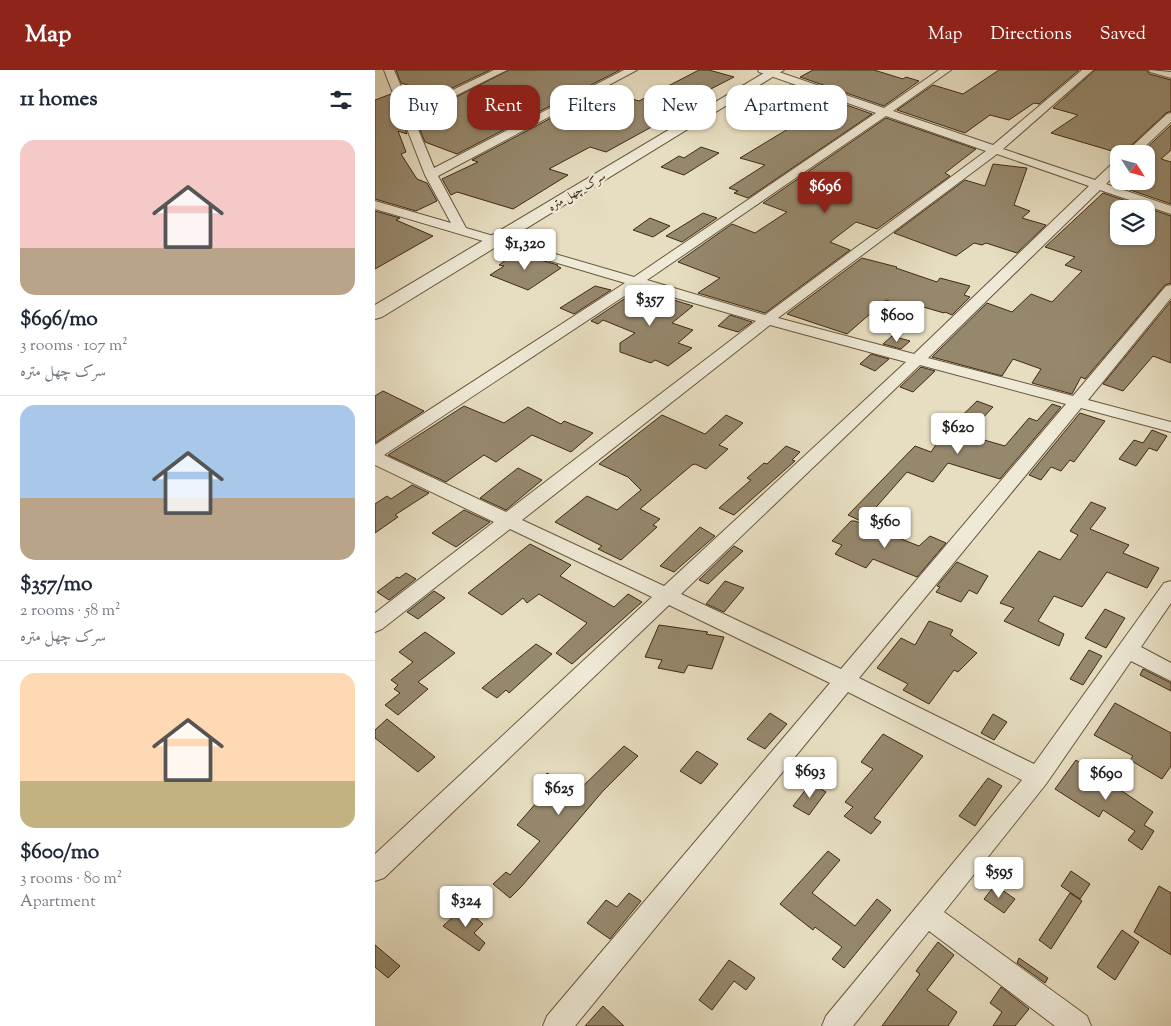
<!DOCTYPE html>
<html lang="en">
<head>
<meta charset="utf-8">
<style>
  :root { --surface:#fff; --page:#f2f2f3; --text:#1f2937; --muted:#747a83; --line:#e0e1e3; --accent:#8f2418 }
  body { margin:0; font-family:"Sorts Mill Goudy",Amiri,serif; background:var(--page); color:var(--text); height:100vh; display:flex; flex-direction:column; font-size:19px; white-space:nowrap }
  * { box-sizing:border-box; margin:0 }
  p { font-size:16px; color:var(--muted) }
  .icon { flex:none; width:28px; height:28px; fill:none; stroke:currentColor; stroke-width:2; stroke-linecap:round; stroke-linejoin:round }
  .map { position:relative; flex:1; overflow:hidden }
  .sheet { display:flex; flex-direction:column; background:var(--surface); width:375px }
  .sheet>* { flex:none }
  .hud { position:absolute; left:15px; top:15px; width:475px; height:45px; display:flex; gap:10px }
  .needle { width:32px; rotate:126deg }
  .fabs { position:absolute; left:735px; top:75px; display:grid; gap:10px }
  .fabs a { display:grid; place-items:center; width:45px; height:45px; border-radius:10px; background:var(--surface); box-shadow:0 1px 4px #0004; font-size:25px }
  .price { position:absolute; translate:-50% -42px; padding:0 11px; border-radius:5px; background:#fff; color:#222; font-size:16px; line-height:32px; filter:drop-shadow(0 1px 2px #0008) }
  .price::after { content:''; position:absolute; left:50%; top:30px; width:15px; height:11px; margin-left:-8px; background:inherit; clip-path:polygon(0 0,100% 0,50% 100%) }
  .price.selected { background:var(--accent); color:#fff }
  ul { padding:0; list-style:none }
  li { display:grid; align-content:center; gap:10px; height:265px; padding:0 20px }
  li+li { border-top:1px solid var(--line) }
  li span { display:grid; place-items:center; height:155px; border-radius:15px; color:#555 }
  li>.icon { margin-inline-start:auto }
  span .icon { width:90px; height:90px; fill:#fffc; stroke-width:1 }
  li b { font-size:21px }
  h2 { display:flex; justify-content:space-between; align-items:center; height:60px; padding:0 20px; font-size:21px }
  .chip { padding:0 18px; border-radius:15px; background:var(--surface); box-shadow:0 1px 4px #0004; font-size:18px; line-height:45px }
  .chip.selected { background:var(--accent); color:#fff }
  header { display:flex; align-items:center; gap:30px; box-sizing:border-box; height:70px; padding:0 25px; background:var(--accent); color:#fff }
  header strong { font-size:24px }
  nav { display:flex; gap:28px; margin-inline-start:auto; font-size:18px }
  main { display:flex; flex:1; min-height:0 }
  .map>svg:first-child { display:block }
  .building { fill:#96886d; stroke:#3f2a11; fill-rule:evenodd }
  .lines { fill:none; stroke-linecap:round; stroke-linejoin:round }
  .minor-casing { stroke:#69573d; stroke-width:2 }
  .tertiary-casing { stroke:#69573d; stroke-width:2 }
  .minor { fill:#efead7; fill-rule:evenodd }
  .tertiary { fill:#efead7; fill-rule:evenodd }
  .labels { text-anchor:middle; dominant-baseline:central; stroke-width:4.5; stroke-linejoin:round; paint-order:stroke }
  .far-street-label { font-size:12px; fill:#3f2a11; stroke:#efead7 }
</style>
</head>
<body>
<header>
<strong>Map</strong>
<nav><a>Map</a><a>Directions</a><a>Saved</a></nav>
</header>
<main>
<section class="sheet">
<h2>11 homes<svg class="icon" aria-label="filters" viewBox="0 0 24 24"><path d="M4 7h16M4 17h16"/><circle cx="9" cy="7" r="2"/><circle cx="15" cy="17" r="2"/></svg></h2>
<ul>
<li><span style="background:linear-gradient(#f6c9c9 70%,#b9a48a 0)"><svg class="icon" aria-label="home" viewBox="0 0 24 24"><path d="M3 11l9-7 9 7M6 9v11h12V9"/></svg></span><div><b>$696/mo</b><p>3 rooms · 107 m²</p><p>سرک چهل متره</p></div></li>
<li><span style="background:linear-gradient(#a9c7e8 60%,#b9a48a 0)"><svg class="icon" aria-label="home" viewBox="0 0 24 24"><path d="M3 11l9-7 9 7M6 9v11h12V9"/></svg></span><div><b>$357/mo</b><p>2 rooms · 58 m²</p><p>سرک چهل متره</p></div></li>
<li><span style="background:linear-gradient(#ffd9b3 70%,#c2b280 0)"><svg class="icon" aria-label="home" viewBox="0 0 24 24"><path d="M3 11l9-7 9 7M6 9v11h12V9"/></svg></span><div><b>$600/mo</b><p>3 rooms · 80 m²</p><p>Apartment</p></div></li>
</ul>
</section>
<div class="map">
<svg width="796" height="956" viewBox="0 0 796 956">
  <rect width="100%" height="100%" fill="#e7dec1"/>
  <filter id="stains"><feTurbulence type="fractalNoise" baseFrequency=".004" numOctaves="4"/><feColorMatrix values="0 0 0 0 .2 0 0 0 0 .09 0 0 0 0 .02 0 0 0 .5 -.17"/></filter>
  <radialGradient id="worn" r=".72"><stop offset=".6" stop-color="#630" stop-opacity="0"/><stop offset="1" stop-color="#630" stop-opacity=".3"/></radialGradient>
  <path class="building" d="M 21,0 L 115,0 L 37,37 L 30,20 L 39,17 L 26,13 Z
    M 134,0 L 245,0 L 82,84 L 50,72 L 40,48 Z
    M 324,0 L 334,0 L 359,7 L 328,23 L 333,26 L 231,82 L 215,77 L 174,99 L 193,105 L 138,139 L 82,122 L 76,125 L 67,109 L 103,92 L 97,90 L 227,21 L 264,31 Z
    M 438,0 L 499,0 L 528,9 L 531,7 L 544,11 L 509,36 L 425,7 Z
    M 624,0 L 704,0 L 664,34 L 659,33 L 634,50 L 615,45 L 590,63 L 522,40 L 558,15 L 588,24 Z
    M 720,0 L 772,0 L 774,4 L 796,10 L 796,41 L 791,43 L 747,84 L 676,63 L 703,45 L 678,38 Z
    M 415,15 L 497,44 L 373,128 L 359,123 L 363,121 L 354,118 L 390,95 L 365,88 L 413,59 L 368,46 Z
    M 16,24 L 32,64 L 23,61 L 31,82 L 26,84 L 42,109 L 52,113 L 62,131 L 41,141 L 0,129 L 0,30 Z
    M 511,48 L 601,79 L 570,103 L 575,106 L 502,159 L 481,152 L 455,172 L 475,180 L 390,243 L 323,223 L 345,208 L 303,192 L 357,154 L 380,163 L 412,142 L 388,133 Z
    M 796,55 L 796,80 L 786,89 L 796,92 L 796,134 L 738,114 L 743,110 L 739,109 L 744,104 L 744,111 L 771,111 L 771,84 L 765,84 Z
    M 326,77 L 344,83 L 309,105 L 286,97 L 304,86 L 309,88 Z
    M 618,94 L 652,98 L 639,135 L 655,141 L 647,148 L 671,155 L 642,183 L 611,173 L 607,175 L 599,173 L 581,186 L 519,163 L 590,110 L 610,116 Z
    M 728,123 L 796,146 L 796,213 L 790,215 L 710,309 L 706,307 L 697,324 L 657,313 L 666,299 L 638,289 L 627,306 L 557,287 L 612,233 L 637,242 L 656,224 L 677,232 L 707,201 L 690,195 L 700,187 L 670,177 ZM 744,139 L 771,139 L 771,166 L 744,166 Z
    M 0,141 L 25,148 L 21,150 L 58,166 L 0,199 Z
    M 328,143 L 342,148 L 307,172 L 291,166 Z
    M 275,148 L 295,156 L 278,167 L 258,160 Z
    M 141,183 L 183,195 L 182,196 L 186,198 L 153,220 L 115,205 L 129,196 L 124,195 Z
    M 487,188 L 522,197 L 521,198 L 562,212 L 565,208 L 595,216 L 589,225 L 595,227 L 577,245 L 570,242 L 569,243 L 538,234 L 534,238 L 511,230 L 472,264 L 412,244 Z
    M 220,216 L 236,220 L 199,244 L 185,238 Z
    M 264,219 L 318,236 L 297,253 L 318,260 L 303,273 L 317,278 L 293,296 L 280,290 L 276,293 L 245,282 L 245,273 L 260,263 L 228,250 L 223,254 L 216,251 Z
    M 796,231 L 796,293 L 778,286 L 748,321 L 728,314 Z
    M 355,245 L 377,252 L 363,262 L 343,256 Z
    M 517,266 L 535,271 L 526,279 L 508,274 Z
    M 496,284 L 514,289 L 500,301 L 485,294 Z
    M 546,297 L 560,301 L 538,322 L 525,317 Z
    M 8,321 L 49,341 L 0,373 L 0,326 Z
    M 602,331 L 618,337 L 592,365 L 630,376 L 654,348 L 662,351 L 677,334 L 686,337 L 625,409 L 573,393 L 558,412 L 532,402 L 488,452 L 473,445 L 540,376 L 556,382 L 569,363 Z
    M 89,336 L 129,353 L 153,337 L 186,354 L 189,351 L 218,363 L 196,382 L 157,365 L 121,392 L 109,385 L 71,412 L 13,385 Z
    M 705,343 L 730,351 L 699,392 L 695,390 L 686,401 L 676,397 L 666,410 L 654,405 Z
    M 287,345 L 330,364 L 351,345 L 368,353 L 344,375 L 353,379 L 331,399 L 320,394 L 317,395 L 265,439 L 285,449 L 278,455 L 282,457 L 246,490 L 223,479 L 227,476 L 180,452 L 212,426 L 242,440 L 266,420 L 253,407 L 224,394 Z
    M 777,360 L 792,366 L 782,381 L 774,378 L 761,396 L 744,389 L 759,370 L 768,373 Z
    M 411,376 L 425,382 L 417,390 L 420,391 L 359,445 L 344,438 L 376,410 L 372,408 L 389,393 L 392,394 Z
    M 143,398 L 167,410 L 131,440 L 105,428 Z
    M 37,415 L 54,423 L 20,445 L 23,447 L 0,463 L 0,434 L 12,426 L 16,429 Z
    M 716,432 L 731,438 L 715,459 L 754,475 L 748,483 L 784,498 L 772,518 L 732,502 L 707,537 L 679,526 L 663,551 L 689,564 L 684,576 L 629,551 L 639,538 L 625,533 L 664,481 L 685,490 L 703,465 L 695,461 Z
    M 89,440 L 115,452 L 81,477 L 57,463 Z
    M 476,451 L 480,451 L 544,476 L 555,466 L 571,473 L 542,507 L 498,489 L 491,498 L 460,484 L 467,475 L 457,471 Z
    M 325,457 L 340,466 L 299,502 L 285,496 Z
    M 155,474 L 196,495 L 185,506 L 239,537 L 253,524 L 267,532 L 197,594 L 181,583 L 212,553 L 164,524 L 152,533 L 148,528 L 127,545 L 93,523 Z
    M 359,476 L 368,481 L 333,514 L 324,510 Z
    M 582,492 L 613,506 L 602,524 L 594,520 L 586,532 L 561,522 L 565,517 L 562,516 Z
    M 31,503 L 41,509 L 14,530 L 2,522 L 22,507 L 24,508 Z
    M 350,511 L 369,518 L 349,542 L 331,534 Z
    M 59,521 L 70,528 L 43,549 L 32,542 Z
    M 730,539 L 750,548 L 731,578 L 710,568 Z
    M 554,551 L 578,560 L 575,565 L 602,583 L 583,602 L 579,600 L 554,634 L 528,620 L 533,614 L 502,598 L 526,568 L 540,575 Z
    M 284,555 L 333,562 L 331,564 L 349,567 L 337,599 L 313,595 L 309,603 L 283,598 L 287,590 L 270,587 Z
    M 50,562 L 80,583 L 43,612 L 53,619 L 23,645 L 10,635 L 25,623 L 19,619 L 23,615 L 16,610 L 38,592 L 24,582 Z
    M 161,574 L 177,584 L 134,623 L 131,620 L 122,628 L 107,618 Z
    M 714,580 L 727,586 L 708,615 L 695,609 Z
    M 768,599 L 796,613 L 796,621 L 765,605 Z
    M 740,633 L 796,663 L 796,696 L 787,709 L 755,690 L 758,686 L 719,665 Z
    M 395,643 L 412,654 L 390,679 L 372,669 Z
    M 618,644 L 632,652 L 619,670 L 606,663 Z
    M 12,649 L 60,687 L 43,702 L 0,668 L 0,660 Z
    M 508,664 L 548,686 L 499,748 L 506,752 L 496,764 L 469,746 L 478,737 L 470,732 L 498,699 L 486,692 Z
    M 249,676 L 263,686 L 228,721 L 147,816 L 135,828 L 118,814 L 131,802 L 135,805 L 165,771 L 142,755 L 169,724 L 159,718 L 172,703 L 203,721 Z
    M 322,681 L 343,694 L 326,714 L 305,701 Z
    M 701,690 L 778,742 L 769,755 L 779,761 L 767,780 L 753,770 L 760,761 L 728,740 L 724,747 L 680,719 Z
    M 613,708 L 627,716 L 600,756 L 584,746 Z
    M 436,713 L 451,722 L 434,745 L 418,736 Z
    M 453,781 L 465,790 L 437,823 L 480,856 L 502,829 L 516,840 L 469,898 L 457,889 L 467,877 L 440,857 L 438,860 L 405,834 Z
    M 696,801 L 715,814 L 705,829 L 686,816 Z
    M 620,815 L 640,829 L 629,843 L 609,829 Z
    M 784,816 L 796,823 L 796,885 L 759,862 Z
    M 254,823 L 266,831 L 235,869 L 212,853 L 231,830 L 242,837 Z
    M 695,823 L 707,831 L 676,879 L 664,870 Z
    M 89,837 L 108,854 L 99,863 L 110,873 L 104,881 L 68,856 Z
    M 747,860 L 764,872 L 740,910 L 722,897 Z
    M 563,872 L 579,885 L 552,920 L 582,942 L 573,956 L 507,956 L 545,904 L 541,901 Z
    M 0,875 L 25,896 L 13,908 L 0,897 Z
    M 644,888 L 673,908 L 670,913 L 642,893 Z
    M 354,890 L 380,908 L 371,920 L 359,911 L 337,940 L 324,930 Z
    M 626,917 L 654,939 L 640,956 L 618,956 L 627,942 L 615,933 Z
    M 228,936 L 249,956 L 210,956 Z"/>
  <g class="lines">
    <defs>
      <path id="minor" d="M 9,0 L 19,0 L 36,40 L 119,0 L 132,0 L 38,47 L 59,98 L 249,0 L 262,0 L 63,106 L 91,158 L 259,207 L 501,43 L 384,2 L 383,0 L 398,0 L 509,38 L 564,0 L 576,0 L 518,41 L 618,75 L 707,0 L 718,0 L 628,79 L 720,110 L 740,91 L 744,90 L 744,101 L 731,114 L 796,136 L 796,144 L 725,120 L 553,288 L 698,326 L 791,216 L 796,215 L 796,228 L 713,330 L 796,352 L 796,362 L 706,338 L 484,608 L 659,694 L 789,513 L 796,511 L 796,533 L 766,577 L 796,593 L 796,611 L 756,591 L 671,714 L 569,842 L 712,946 L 716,956 L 680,956 L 554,861 L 478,956 L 447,956 L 451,946 L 647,710 L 473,622 L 200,956 L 168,956 L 172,946 L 455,613 L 294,535 L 9,808 L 0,811 L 0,784 L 277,527 L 135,459 L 7,559 L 0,562 L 0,543 L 119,452 L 0,395 L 0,375 L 250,213 L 0,139 L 0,131 L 76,153 L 50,105 ZM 511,46 L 611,81 L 390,245 L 272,210 ZM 622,84 L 714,116 L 539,284 L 403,248 ZM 263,217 L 381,251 L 131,442 L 9,385 ZM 395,255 L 531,292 L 289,516 L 147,450 ZM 545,295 L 691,334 L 466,599 L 306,524 Z
        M 774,0 L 796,2 L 796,8 L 775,2 Z
        M 796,43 L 796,52 L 762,84 L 749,84 L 792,44 Z"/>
      <path id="tertiary" d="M 394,0 L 409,0 L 7,247 L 0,249 L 0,235 Z"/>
    </defs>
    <use href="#minor" class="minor-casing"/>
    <use href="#tertiary" class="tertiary-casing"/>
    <use href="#minor" class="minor"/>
    <use href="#tertiary" class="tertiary"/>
  </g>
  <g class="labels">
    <g class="far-street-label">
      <text transform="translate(202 122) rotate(-31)">سرک چهل متره</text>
    </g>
  </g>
  <rect width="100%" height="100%" filter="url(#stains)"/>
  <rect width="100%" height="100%" fill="url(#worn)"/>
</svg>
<div class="fabs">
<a><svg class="needle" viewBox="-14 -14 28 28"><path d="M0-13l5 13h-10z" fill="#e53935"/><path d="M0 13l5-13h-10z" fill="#747a83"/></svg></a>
<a><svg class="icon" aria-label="layers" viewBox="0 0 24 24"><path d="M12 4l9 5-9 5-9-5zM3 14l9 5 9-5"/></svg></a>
</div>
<b class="price selected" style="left:450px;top:144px">$696</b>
<b class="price" style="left:150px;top:201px">$1,320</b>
<b class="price" style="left:275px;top:257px">$357</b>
<b class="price" style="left:522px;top:273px">$600</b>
<b class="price" style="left:583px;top:385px">$620</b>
<b class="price" style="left:510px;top:479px">$560</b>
<b class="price" style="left:435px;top:729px">$693</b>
<b class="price" style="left:731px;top:731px">$690</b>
<b class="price" style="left:184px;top:746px">$625</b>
<b class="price" style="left:624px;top:829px">$595</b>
<b class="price" style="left:91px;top:858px">$324</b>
<div class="hud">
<a class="chip">Buy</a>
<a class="chip selected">Rent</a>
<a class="chip">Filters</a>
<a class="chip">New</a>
<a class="chip">Apartment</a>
</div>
</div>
</main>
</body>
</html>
